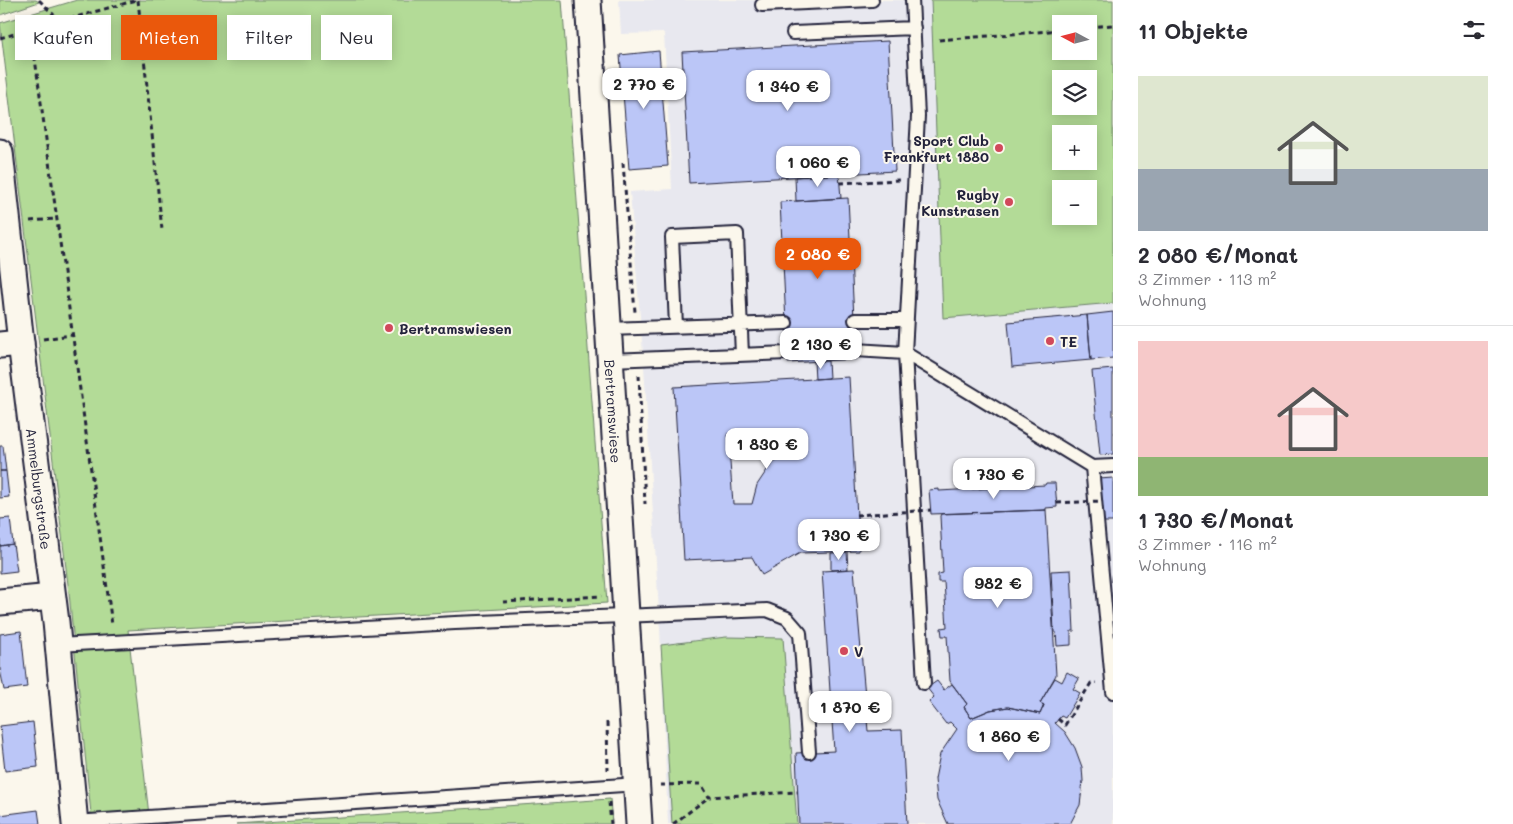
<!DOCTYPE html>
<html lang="de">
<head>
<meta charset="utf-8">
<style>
  :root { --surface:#fff; --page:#f7f7f7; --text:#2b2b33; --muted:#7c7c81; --line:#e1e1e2; --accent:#ea580c }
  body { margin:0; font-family:Mali,sans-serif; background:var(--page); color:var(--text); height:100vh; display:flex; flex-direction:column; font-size:19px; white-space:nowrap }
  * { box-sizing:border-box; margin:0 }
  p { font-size:16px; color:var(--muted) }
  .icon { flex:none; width:28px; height:28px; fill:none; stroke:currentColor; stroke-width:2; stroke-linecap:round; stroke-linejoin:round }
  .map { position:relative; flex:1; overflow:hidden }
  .panel { display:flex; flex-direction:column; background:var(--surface); width:400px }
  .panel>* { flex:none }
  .banner { position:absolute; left:15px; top:15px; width:475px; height:45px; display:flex; gap:10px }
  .needle { width:32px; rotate:277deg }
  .fabs { position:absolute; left:1052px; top:15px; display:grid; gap:10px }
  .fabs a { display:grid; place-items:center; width:45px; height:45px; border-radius:0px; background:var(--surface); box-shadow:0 2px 12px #0003; font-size:25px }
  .price { position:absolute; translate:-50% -42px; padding:0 11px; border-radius:10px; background:#fff; color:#222; font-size:16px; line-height:32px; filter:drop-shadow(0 1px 2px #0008) }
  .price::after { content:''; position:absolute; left:50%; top:30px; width:15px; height:11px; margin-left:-8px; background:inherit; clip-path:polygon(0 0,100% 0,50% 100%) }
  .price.selected { background:var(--accent); color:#fff }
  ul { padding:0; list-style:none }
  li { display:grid; align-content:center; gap:10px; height:265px; padding:0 25px }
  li+li { border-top:1px solid var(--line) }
  li span { display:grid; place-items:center; height:155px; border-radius:0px; color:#555 }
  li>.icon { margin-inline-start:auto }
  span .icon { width:90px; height:90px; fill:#fffc; stroke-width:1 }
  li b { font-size:21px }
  h2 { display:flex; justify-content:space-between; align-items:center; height:60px; padding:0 25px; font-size:21px }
  .chip { padding:0 18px; border-radius:0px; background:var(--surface); box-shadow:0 2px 12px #0003; font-size:18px; line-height:45px }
  .chip.selected { background:var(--accent); color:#fff }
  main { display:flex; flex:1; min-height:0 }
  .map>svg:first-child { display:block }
  .built { fill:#e8e8ef }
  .green { fill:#b3db97; stroke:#6a7e69; fill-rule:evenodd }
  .building { fill:#bbc6f7; stroke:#22223b; fill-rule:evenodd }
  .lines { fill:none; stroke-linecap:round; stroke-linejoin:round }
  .service-casing { stroke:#22223b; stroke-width:16 }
  .minor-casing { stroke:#22223b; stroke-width:29 }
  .path { stroke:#22223b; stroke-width:3; stroke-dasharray:5 4; stroke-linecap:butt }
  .service { stroke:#fbf7ec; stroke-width:12 }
  .minor { stroke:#fbf7ec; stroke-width:25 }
  .path-bridge { stroke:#22223b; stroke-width:3; stroke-dasharray:5 4; stroke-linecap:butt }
  .poi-dot { fill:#d1495b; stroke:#fbf7ec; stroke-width:2 }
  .labels { text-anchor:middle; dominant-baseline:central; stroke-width:4; stroke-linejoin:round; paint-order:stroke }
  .poi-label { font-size:14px; font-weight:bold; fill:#22223b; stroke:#fbf7ec; text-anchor:start }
  .street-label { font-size:14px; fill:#22223b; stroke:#fbf7ec }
</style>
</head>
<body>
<main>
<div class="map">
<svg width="1113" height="824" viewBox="0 0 1113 824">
  <rect width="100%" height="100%" fill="#fbf7ec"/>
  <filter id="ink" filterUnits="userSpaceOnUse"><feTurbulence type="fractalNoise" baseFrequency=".02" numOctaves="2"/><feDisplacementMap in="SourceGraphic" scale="10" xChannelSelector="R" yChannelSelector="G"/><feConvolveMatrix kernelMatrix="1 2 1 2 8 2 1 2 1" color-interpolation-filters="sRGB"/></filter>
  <g filter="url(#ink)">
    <path class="built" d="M 619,0 L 931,0 L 943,318 L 1113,303 L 1113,824 L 668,824 L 660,628 L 644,366 L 630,192 L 672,189 L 664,33 L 621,34 Z"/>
    <path class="green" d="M 0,0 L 36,0 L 39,2 L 0,15 Z
      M 77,0 L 562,0 L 607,603 L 128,630 L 150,824 L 92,824 L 69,593 L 0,23 Z
      M 931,0 L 1113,0 L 1113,303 L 943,318 ZM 1061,24 L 1089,24 L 1089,51 L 1061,51 ZM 1061,79 L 1089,79 L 1089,106 L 1061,106 ZM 1061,134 L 1089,134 L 1089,161 L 1061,161 ZM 1061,189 L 1089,189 L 1089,216 L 1061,216 Z
      M 726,637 L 783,638 L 797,824 L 672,824 L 661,645 Z
      M 610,799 L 612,824 L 236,824 Z"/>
    <path class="building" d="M 888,41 L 895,171 L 689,183 L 682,52 Z
      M 659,51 L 668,166 L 629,169 L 620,55 Z
      M 839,174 L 841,198 L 796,201 L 795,177 Z
      M 848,198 L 856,359 L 788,363 L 780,202 Z
      M 1113,312 L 1113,358 L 1091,360 L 1087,315 Z
      M 1087,315 L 1091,360 L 1012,367 L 1008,322 Z
      M 814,361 L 828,361 L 829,378 L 815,379 Z
      M 1113,369 L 1113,454 L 1100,455 L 1092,371 Z
      M 849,377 L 859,551 L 800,553 L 762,575 L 752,557 L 684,560 L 674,387 ZM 802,429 L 804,444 L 784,453 L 769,467 L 757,485 L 752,504 L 733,504 L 728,434 Z
      M 0,446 L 3,446 L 6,471 L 0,471 Z
      M 0,471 L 6,471 L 9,497 L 0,498 Z
      M 1113,478 L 1113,522 L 1103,522 L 1099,479 Z
      M 1046,483 L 1055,483 L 1057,507 L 1046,508 L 1046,510 L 931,514 L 929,490 L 939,489 L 939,491 L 1045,485 Z
      M 1046,510 L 1056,675 L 1040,703 L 1044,705 L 1040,714 L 1008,707 L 990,710 L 971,718 L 964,707 L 967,704 L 950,681 L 947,636 L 942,636 L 941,628 L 947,627 L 944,582 L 938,582 L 938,574 L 943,573 L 940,516 L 941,514 Z
      M 10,518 L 13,544 L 0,546 L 0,519 Z
      M 13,544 L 17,571 L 0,573 L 0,546 Z
      M 847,552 L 848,569 L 831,570 L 831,553 Z
      M 854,569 L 868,731 L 902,730 L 907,824 L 799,824 L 796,753 L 834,751 L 822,571 Z
      M 1071,570 L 1074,631 L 1071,631 L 1071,645 L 1057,646 L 1056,632 L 1054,632 L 1051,571 Z
      M 21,631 L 27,687 L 4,690 L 0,669 L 0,634 Z
      M 1067,672 L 1079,679 L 1073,689 L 1080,693 L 1065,718 L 1061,716 L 1055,723 L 1065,732 L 1075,748 L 1082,767 L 1083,781 L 1080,805 L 1070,824 L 948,824 L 937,800 L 935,779 L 940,754 L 957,729 L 950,722 L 946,724 L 929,702 L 934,697 L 927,688 L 937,681 L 944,690 L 952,684 L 967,704 L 964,707 L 971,718 L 990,710 L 1008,707 L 1040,714 L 1044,705 L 1040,703 L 1055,678 L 1062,682 Z
      M 33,722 L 38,767 L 5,771 L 0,726 Z
      M 38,810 L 40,824 L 0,824 L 0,815 Z"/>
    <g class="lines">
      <defs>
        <path id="service" d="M 912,0 L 918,116 L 905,353 L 924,683
          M 762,5 L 872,0
          M 793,33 L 914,28
          M 855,320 L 907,320
          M 676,326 L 672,237 L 737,234 L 742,355
          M 608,329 L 786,323
          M 855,350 L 905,353 L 1092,467 L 1113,692
          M 610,360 L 788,353
          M 1092,467 L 1113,466
          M 58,645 L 455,623 L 767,610 L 787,618 L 800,633 L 809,752
          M 75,822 L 638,784"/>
        <g id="minor">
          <path id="s1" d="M 588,0 L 639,824"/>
          <path id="s2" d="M 0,152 L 21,343 L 56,622 L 75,824"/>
          <path d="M 0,345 L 21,343"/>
          <path d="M 0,602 L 52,597"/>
        </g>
      </defs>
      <use href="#service" class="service-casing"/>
      <use href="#minor" class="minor-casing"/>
      <path class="path" d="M 39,0 L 60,21
        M 138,0 L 162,230
        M 1089,27 L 1113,25
        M 31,29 L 112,625
        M 0,38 L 137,0
        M 939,40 L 1061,30
        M 623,163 L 635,312
        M 840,183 L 899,180
        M 30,221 L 56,219
        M 43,339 L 72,335
        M 639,375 L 645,504
        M 503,602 L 602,596
        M 1058,719 L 1065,725 L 1091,683 L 1096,683
        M 607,722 L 608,770
        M 660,785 L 701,784 L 709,797 L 798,792
        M 609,802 L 611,824
        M 673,824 L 709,797"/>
      <use href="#service" class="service"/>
      <use href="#minor" class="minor"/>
      <path class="path-bridge" d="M 1057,503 L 1101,501
        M 856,515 L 931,510"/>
    </g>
  </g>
  <g class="poi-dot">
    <circle cx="999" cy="148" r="5"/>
    <circle cx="1009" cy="202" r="5"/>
    <circle cx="389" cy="328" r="5"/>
    <circle cx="1050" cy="341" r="5"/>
    <circle cx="844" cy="651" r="5"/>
  </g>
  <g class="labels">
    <g class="poi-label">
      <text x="989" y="140" text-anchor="end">Sport Club<tspan x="989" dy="16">Frankfurt 1880</tspan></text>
      <text x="999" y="194" text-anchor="end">Rugby<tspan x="999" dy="16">Kunstrasen</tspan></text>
      <text x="399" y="328">Bertramswiesen</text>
      <text x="1060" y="341">TE</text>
      <text x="854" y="651">V</text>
    </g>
    <g class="street-label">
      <text stroke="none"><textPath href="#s1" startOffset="412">Bertramswiese</textPath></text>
      <text stroke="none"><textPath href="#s2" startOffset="339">Ammelburgstraße</textPath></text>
    </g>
  </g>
</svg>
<div class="fabs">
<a><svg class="needle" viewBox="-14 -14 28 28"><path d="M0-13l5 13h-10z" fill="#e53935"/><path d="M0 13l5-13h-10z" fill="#7c7c81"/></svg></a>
<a><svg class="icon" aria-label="layers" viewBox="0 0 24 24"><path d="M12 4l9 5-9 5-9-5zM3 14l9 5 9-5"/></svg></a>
<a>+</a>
<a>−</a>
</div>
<b class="price" style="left:644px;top:110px">2 770 €</b>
<b class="price" style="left:788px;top:112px">1 340 €</b>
<b class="price" style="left:818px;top:188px">1 060 €</b>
<b class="price selected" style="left:818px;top:280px">2 080 €</b>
<b class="price" style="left:821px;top:370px">2 130 €</b>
<b class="price" style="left:767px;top:470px">1 830 €</b>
<b class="price" style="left:994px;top:500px">1 730 €</b>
<b class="price" style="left:839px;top:561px">1 730 €</b>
<b class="price" style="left:998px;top:609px">982 €</b>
<b class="price" style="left:850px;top:733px">1 870 €</b>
<b class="price" style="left:1009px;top:762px">1 860 €</b>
<div class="banner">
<a class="chip">Kaufen</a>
<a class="chip selected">Mieten</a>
<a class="chip">Filter</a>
<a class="chip">Neu</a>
</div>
</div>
<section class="panel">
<h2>11 Objekte<svg class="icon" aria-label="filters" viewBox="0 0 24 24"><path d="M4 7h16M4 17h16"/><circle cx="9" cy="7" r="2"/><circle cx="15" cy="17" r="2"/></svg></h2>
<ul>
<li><span style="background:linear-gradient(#dfe7d0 60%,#9aa5b1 0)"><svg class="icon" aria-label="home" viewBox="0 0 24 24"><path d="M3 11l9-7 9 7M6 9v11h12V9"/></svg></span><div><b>2 080 €/Monat</b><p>3 Zimmer · 113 m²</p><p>Wohnung</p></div></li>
<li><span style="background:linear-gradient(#f6c9c9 75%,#8fb573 0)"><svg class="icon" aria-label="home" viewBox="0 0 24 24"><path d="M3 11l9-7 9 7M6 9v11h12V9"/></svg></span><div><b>1 730 €/Monat</b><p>3 Zimmer · 116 m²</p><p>Wohnung</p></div></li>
</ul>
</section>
</main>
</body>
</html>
